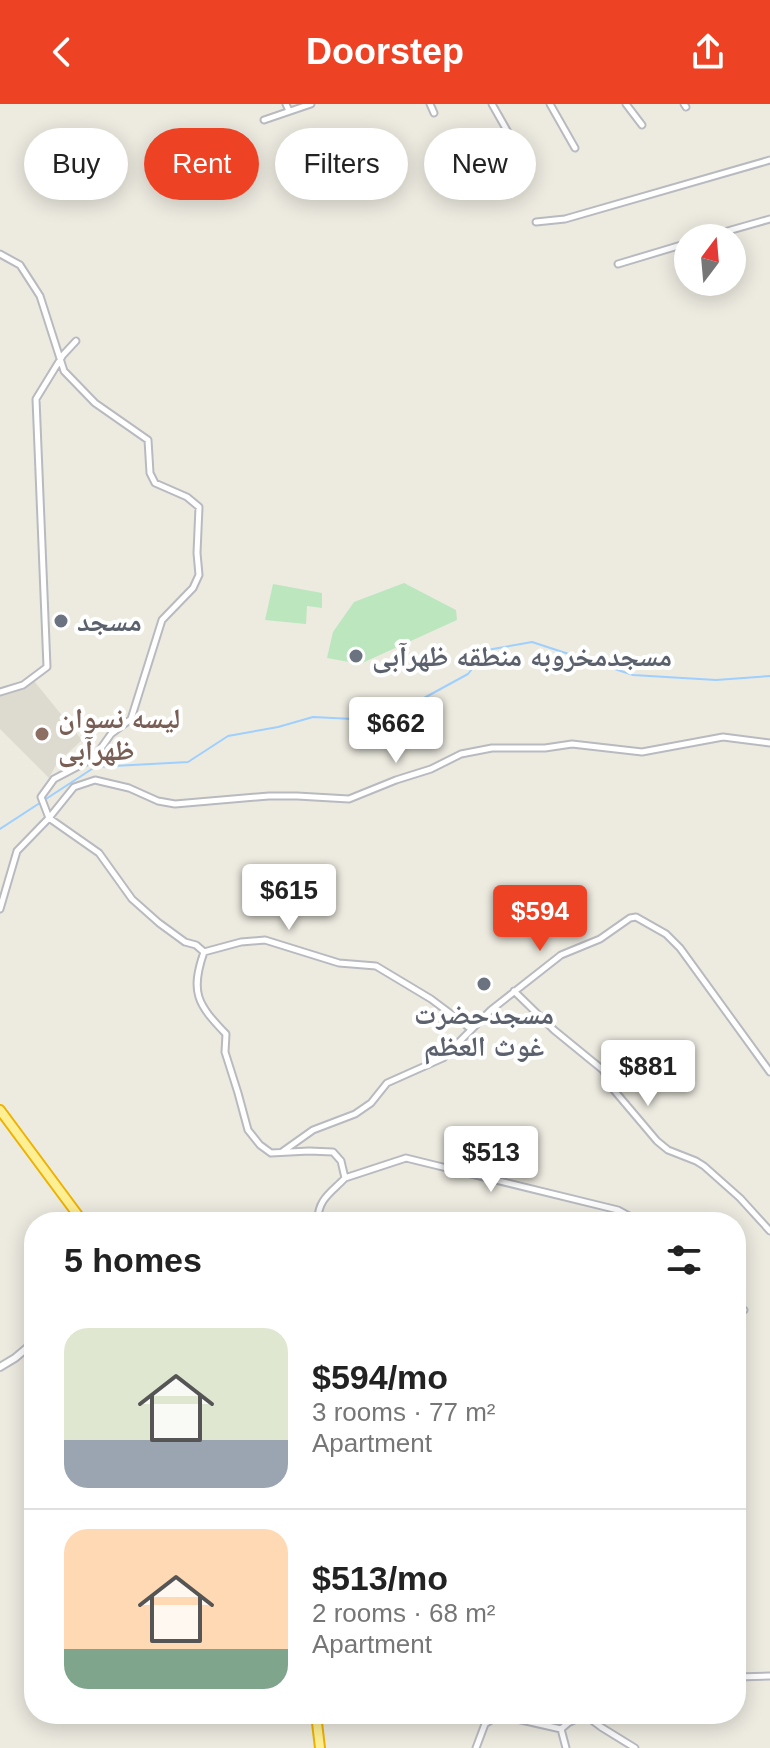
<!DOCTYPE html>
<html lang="en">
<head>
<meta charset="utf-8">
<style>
  :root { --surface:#fff; --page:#f2f2f2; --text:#222; --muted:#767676; --line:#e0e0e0; --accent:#ee4225 }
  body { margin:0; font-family:Arial,"Noto Naskh Arabic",sans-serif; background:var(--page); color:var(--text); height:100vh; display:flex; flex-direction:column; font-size:30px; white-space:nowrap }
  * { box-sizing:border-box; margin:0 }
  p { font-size:26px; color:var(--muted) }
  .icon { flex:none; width:44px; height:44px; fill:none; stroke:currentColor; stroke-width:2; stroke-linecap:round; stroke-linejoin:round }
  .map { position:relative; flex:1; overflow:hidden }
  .panel { position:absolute; left:24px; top:1108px; width:722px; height:512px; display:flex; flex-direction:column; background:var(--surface); border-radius:32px; box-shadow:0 4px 20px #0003 }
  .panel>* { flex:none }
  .banner { position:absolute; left:24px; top:24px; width:722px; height:72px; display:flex; gap:16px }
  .needle { width:52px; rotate:16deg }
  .fabs { position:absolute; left:674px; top:120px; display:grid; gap:16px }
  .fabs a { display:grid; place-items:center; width:72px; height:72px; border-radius:50%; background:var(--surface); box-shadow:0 4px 20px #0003; font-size:40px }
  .price { position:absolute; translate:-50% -68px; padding:0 18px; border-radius:8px; background:#fff; color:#222; font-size:26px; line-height:52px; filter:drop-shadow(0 2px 4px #0008) }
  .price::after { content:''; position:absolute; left:50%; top:48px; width:24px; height:18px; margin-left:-12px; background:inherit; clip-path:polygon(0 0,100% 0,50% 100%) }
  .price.on { background:var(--accent); color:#fff }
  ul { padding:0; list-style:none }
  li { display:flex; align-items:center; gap:24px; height:200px; padding:0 40px }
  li+li { border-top:2px solid var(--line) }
  li span { display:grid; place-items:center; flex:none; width:224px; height:160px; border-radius:24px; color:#555 }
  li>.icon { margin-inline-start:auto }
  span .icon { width:96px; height:96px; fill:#fffc; stroke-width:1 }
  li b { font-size:34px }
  h2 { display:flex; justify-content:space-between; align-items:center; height:96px; padding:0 40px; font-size:34px }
  .tag { padding:0 28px; border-radius:36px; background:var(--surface); box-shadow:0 4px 20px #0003; font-size:28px; line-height:72px }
  .tag.on { background:var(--accent); color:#fff }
  header { display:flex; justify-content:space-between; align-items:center; height:104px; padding:0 40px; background:var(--accent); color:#fff; font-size:36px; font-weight:600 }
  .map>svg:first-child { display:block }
  .education { fill:#dddacf }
  .green { fill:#bbe6be }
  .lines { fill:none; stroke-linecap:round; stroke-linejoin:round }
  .stream { stroke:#9ecfff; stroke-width:2 }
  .minor-casing { stroke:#b8bac0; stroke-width:9 }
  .tertiary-casing { stroke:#b8bac0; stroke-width:10 }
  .trunk-casing { stroke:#edb200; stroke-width:12 }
  .minor { stroke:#fff; stroke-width:5 }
  .tertiary { stroke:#fff; stroke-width:6 }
  .trunk { stroke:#ffef94; stroke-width:8 }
  .worship-dot { fill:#6b7280; stroke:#fff; stroke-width:3 }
  .education-dot { fill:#8d6e63; stroke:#fff; stroke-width:3 }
  .labels { text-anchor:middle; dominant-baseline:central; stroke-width:8; stroke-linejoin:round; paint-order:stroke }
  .worship-label { font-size:28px; font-weight:bold; fill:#5b616d; stroke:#fff; text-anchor:start }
  .education-label { font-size:28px; font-weight:bold; fill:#785e54; stroke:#fff; text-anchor:start }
</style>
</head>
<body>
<header><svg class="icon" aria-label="back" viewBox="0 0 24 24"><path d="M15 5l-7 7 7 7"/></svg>Doorstep<svg class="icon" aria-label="share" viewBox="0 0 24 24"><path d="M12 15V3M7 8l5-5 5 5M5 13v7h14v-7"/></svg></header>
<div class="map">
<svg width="770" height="1644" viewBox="0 0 770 1644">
  <rect width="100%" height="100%" fill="#edebe0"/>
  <path class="education" d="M 34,577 L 82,636 L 57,659 L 49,674 L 0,625 L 0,587 L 3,584 L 9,590 Z"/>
  <path class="green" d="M 404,479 L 456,506 L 457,516 L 360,560 L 327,554 L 333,528 L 354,498 Z
    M 273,480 L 322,489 L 322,504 L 307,502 L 306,520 L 265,516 Z"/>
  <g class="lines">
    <path class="stream" d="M 0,725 L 95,663 L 188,658 L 228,632 L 278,623 L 313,613 L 353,615 L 391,612 L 468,570 L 487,546 L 532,538 L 633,571 L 716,576 L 770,572"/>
    <defs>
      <path id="minor" d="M 286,0 L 289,7
        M 430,0 L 434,9
        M 492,0 L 513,37
        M 550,0 L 575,44
        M 626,0 L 642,21
        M 684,0 L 686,3
        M 264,16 L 311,0
        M 536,118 L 565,115 L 770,56
        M 703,134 L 770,115
        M 0,150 L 20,161 L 40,192 L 64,267 L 95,299 L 148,336 L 150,369 L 155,379 L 187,393 L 199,403 L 197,449 L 199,471 L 193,484 L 162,516 L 131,615 L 111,630 L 94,654 L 54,675 L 41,693 L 49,714 L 99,749 L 132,795 L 159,819 L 185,838 L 196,841 L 204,848 C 190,888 197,900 226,930 L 225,948 L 238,989 L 248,1026 L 260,1041 L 271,1049 L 309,1047 L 333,1048 L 341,1057 L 345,1074 C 332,1088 317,1095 318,1118
        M 618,160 L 688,139
        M 0,588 L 23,581 L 47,563 L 36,295 L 63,251 L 76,237
        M 0,805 L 17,747 L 49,714 L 74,683 L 95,676 L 129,684 L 158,697 L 175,700 L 269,692 L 297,692 L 349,695 L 396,676 L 431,665 L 461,650 L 492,644 L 545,644 L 572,640 L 642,648 L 723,633 L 770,639
        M 204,848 L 241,838 L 265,836 L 339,859 L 376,862 L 431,895 L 471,925
        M 514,887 L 554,926 L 603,966 L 613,985 L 657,1037 L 668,1046 L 696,1057 L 704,1062 L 740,1094 L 770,1127
        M 282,1048 L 313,1026 L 355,1010 L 371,999 L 387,979 L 443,954 L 491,906 L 561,851 L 600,835 L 630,814 L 636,813 L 666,830 L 680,844 L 770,968
        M 345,1074 L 406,1054 L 618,1106 L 640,1118
        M 736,1201 L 744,1206
        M 736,1573 L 770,1572
        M 499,1611 L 561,1625 L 568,1619 L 587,1610
        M 585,1611 L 601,1623 L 635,1644
        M 561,1625 L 566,1644
        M 476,1644 L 485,1620 L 499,1611"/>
      <path id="tertiary" d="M 0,1263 L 15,1254 L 34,1238"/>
      <path id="trunk" d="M 0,1006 L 83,1118
        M 316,1610 L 320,1644"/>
    </defs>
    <use href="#minor" class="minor-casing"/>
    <use href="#tertiary" class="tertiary-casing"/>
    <use href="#trunk" class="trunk-casing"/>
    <use href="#minor" class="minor"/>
    <use href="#tertiary" class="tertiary"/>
    <use href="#trunk" class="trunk"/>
  </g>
  <g class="worship-dot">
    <circle cx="61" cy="517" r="8"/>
    <circle cx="356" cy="552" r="8"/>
    <circle cx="484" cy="880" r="8"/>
  </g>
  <circle class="education-dot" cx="42" cy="630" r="8"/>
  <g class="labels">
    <g class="worship-label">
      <text x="77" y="517">مسجد</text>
      <text x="372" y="552">مسجدمخروبه منطقه ظهرآبی</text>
      <text x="484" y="910" text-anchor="middle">مسجدحضرت<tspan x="484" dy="32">غوث العظم</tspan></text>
    </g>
    <g class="education-label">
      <text x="58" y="614">لیسه نسوان<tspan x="58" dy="32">ظهرآبی</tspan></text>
    </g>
  </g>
</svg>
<div class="fabs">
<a><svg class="needle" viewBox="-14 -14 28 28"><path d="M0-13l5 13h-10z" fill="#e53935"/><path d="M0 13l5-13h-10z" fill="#767676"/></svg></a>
</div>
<b class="price" style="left:396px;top:661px">$662</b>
<b class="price" style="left:289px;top:828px">$615</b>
<b class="price on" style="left:540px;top:849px">$594</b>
<b class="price" style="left:648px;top:1004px">$881</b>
<b class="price" style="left:491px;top:1090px">$513</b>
<div class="banner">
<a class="tag">Buy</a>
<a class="tag on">Rent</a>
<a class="tag">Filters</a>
<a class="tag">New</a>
</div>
<section class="panel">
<h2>5 homes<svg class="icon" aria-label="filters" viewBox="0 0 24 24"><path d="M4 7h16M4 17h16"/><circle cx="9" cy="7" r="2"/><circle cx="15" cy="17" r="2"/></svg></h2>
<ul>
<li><span style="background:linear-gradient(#dfe7d0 70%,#9aa5b1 0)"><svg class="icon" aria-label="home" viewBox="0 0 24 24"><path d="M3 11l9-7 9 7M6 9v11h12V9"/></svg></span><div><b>$594/mo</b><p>3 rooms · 77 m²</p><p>Apartment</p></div></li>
<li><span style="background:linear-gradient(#ffd9b3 75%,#7fa58c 0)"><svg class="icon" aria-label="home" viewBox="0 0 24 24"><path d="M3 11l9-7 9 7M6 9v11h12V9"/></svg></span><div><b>$513/mo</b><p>2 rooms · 68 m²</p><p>Apartment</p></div></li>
</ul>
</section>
</div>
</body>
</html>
